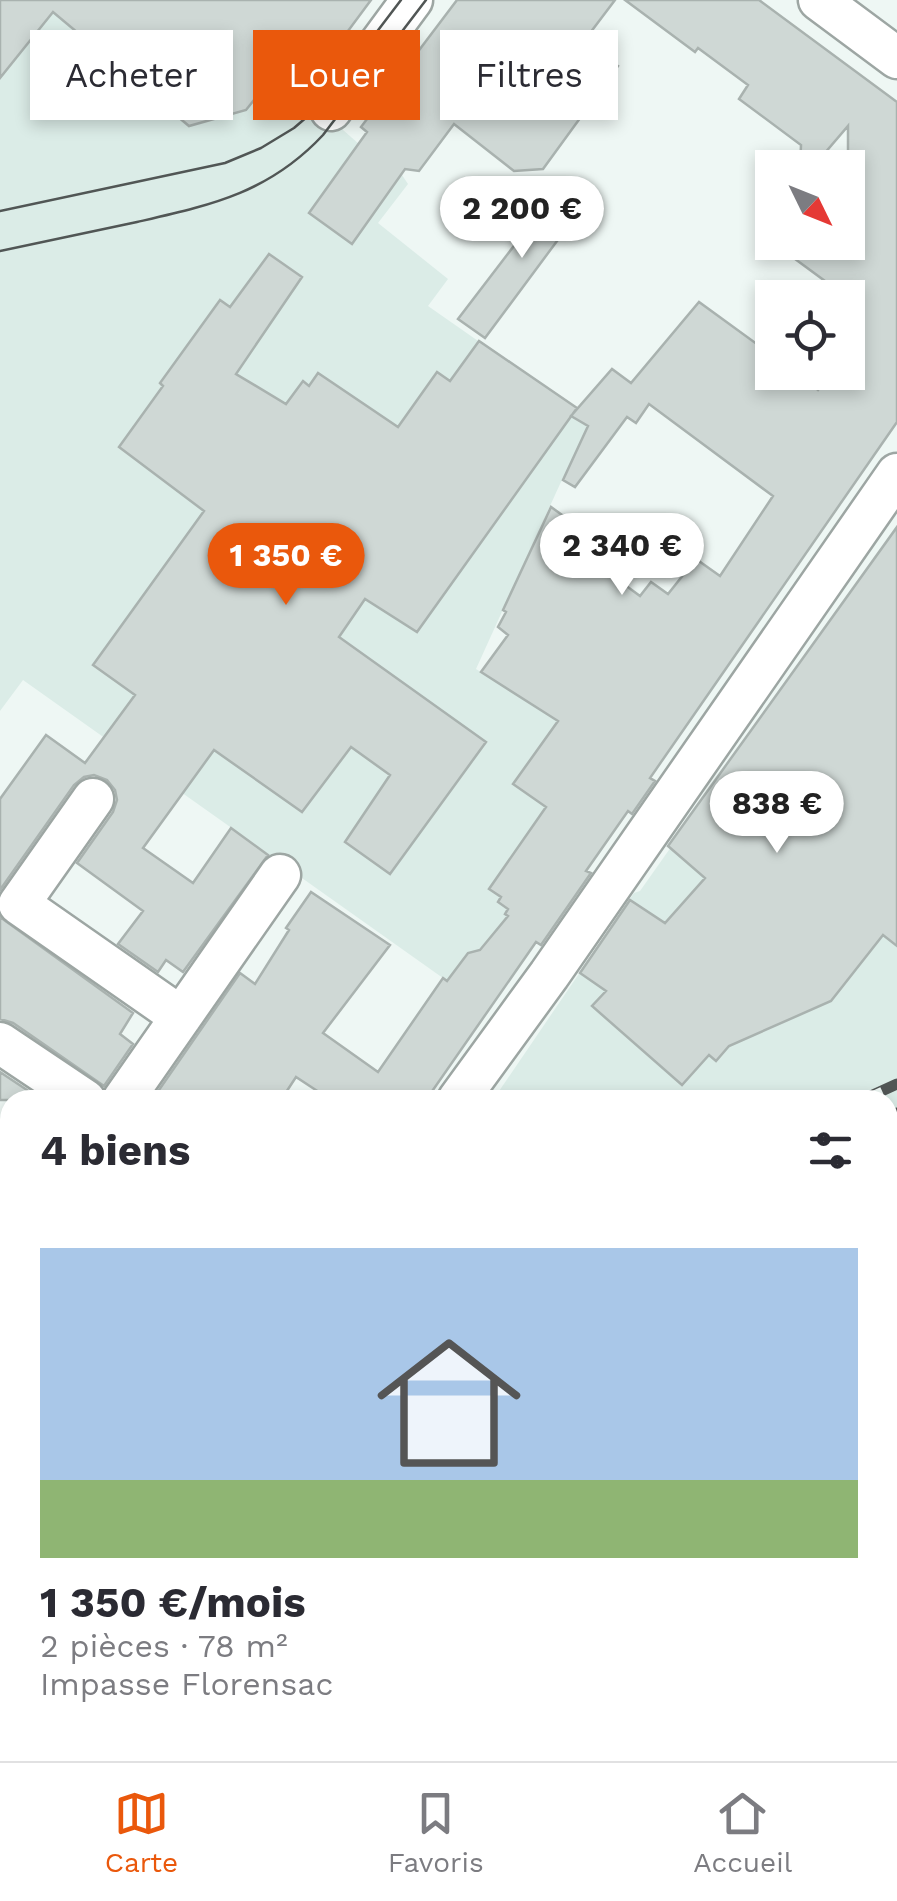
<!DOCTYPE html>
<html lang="fr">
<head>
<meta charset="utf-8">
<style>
  :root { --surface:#fff; --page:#f7f7f7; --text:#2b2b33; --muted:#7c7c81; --line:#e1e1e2; --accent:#ea580c }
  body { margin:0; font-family:"Work Sans",sans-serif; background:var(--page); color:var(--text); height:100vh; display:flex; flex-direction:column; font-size:38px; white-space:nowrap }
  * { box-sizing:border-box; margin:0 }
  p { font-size:32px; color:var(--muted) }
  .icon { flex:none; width:55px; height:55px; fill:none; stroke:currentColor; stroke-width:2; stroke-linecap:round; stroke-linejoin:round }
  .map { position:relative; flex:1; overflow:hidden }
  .panel { position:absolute; left:0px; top:1090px; width:898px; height:672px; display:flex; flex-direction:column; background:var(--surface); border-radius:30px 30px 0 0; box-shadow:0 5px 15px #0003 }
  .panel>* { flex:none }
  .hud { position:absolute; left:30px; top:30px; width:838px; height:90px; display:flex; gap:20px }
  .needle { width:65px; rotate:133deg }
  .fabs { position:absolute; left:755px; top:150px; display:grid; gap:20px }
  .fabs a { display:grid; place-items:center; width:110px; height:110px; border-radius:0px; background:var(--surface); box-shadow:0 5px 15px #0003; font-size:50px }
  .price { position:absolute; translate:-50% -85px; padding:0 22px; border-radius:35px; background:#fff; color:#222; font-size:32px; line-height:65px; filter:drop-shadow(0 2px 5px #0008) }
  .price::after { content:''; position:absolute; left:50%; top:60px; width:30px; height:22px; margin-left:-15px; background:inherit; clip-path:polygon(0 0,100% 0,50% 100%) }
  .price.current { background:var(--accent); color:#fff }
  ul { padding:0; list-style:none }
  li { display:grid; align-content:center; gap:20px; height:530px; padding:0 40px }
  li+li { border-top:2px solid var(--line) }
  li span { display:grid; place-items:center; height:310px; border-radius:0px; color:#555 }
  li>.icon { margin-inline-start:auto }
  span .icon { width:180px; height:180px; fill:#fffc; stroke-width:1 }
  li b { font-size:42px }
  h2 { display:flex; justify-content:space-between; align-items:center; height:120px; padding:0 40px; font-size:42px }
  .chip { padding:0 35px; border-radius:0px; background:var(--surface); box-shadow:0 5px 15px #0003; font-size:35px; line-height:90px }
  .chip.current { background:var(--accent); color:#fff }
  .tab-bar { display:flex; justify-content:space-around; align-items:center; height:140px; border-top:2px solid var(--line); background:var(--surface); font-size:28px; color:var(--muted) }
  .tab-bar a { display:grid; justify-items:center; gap:5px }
  .tab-bar .current { color:var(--accent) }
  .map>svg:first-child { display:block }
  .built { fill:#dbece7 }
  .building { fill:#cfd8d5; stroke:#a9b2af; stroke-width:2.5 }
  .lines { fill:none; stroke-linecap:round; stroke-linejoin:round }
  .minor-casing { stroke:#9da6a3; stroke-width:45 }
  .minor { stroke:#fff; stroke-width:40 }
  .tram { stroke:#515655; stroke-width:2.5 }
  .rail-casing { stroke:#515655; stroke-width:11 }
  .rail { stroke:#eef7f4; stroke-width:8; stroke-dasharray:22; stroke-linecap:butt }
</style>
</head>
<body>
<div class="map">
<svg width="897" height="1761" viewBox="0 0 897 1761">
  <rect width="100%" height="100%" fill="#eef7f4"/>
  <path class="built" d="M 0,0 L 213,0 L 277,72 L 359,144 L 402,175 L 408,184 L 378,223 L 448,279 L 428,306 L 593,421 L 560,484 L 476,669 L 651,779 L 488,1010 L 23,680 L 0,711 Z
    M 897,527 L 897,1210 L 888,1214 L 888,1100 L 493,1100 L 634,893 L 640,891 Z
    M 10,1443 L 10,1746 L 0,1761 L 0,1448 Z"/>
  <path class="building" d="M 0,0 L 371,0 L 302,93 L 277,71 L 246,110 L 189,126 L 53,12 L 0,78 Z
    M 457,0 L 615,0 L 584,41 L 618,66 L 543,169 L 514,171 L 454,124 L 419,171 L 405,169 L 352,244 L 309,213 L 367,132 L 361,127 Z
    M 625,0 L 759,0 L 897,102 L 897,422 L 650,778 L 655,781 L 632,814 L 628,811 L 586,871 L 591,873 L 541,945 L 536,942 L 426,1100 L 331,1100 L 296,1077 L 281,1100 L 152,1100 L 240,973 L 255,984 L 289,930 L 286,928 L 311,892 L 390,945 L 323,1033 L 378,1072 L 443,978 L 447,981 L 468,953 L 480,950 L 508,916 L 505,914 L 508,909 L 498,902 L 501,897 L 489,889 L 546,807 L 513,784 L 558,721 L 481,672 L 508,635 L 498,627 L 506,612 L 503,610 L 551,507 L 583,530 L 572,546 L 640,596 L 651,582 L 668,594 L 696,559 L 720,576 L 773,496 L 649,404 L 636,423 L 627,417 L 575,487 L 563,480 L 588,426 L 571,416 L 612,369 L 631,383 L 699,302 L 772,355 L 772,372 L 797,372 L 818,390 L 832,372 L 848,372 L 848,298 L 772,242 L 848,242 L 848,126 L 812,168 L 800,168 L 801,145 L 739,99 L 748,85 L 698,48 L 695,52 Z
    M 562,183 L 586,202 L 485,338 L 458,319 Z
    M 269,254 L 302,277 L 236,374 L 286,404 L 303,381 L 309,386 L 318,373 L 398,427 L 437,372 L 450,381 L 479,341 L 577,408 L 417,632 L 365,599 L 339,637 L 486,742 L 390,874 L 345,842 L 390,775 L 351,747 L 302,812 L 214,750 L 143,848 L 193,883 L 231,828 L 268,855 L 183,972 L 166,960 L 158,972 L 118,944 L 143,911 L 77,863 L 113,812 L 117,800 L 115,790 L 107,780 L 94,775 L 84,777 L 74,785 L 0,890 L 0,799 L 46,735 L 85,763 L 135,695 L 93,665 L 204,511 L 119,447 L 163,386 L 160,383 L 220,300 L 230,307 Z
    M 897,527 L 897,946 L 883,935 L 831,1001 L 729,1046 L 716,1061 L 709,1055 L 682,1085 L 592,1006 L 606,991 L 580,973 L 630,900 L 665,923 L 705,878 L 668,846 Z
    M 0,917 L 133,1013 L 120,1034 L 133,1044 L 104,1086 L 13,1023 L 0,1019 Z
    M 0,1072 L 42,1100 L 0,1100 Z"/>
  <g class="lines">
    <defs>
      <path id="minor" d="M 819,0 L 897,58
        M 331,110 L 412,0
        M 93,799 L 19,904 L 181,1017
        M 0,1043 L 85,1100
        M 123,1100 L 280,875
        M 458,1100 L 549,975 L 897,474
        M 25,1761 L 31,1752"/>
    </defs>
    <use href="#minor" class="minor-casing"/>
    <use href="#minor" class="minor"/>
    <path class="tram" d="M 0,211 L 225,163 L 261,148 L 294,128 L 322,104 L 401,0
      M 0,251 C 46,241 91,232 137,222 C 211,205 269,193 323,135 L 426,0"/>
    <defs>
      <path id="rail" d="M 862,1100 L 897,1084
        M 888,1118 L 897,1113
        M 888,1142 L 897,1138
        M 888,1172 L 897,1168
        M 0,1472 L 10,1467
        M 0,1508 L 10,1503
        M 0,1539 L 10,1534
        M 0,1557 L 10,1552"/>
    </defs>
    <use href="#rail" class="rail-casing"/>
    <use href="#rail" class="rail"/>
  </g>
</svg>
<div class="fabs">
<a><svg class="needle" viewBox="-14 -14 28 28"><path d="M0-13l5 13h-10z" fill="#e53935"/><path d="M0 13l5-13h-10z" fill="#7c7c81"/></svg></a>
<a><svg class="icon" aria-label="locate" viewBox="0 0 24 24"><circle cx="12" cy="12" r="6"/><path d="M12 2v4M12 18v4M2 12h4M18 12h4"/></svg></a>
</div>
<b class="price" style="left:522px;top:261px">2 200 €</b>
<b class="price" style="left:622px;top:598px">2 340 €</b>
<b class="price current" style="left:286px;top:608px">1 350 €</b>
<b class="price" style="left:777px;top:856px">838 €</b>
<div class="hud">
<a class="chip">Acheter</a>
<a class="chip current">Louer</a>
<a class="chip">Filtres</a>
</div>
<section class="panel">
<h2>4 biens<svg class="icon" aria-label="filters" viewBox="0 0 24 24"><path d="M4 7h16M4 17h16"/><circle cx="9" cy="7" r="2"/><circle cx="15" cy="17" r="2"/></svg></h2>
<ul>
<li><span style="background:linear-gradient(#a9c7e8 75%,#8fb573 0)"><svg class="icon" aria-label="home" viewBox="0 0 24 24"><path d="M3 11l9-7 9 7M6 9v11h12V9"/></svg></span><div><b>1 350 €/mois</b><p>2 pièces · 78 m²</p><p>Impasse Florensac</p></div></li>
</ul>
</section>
</div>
<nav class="tab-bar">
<a class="current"><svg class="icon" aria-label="map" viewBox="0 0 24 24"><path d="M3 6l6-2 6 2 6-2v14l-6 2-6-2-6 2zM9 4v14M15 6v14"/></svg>Carte</a>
<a><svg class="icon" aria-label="saved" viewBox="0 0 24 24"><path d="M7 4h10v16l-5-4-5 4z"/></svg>Favoris</a>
<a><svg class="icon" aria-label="home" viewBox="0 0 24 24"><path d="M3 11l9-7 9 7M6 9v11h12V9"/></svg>Accueil</a>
</nav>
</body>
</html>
